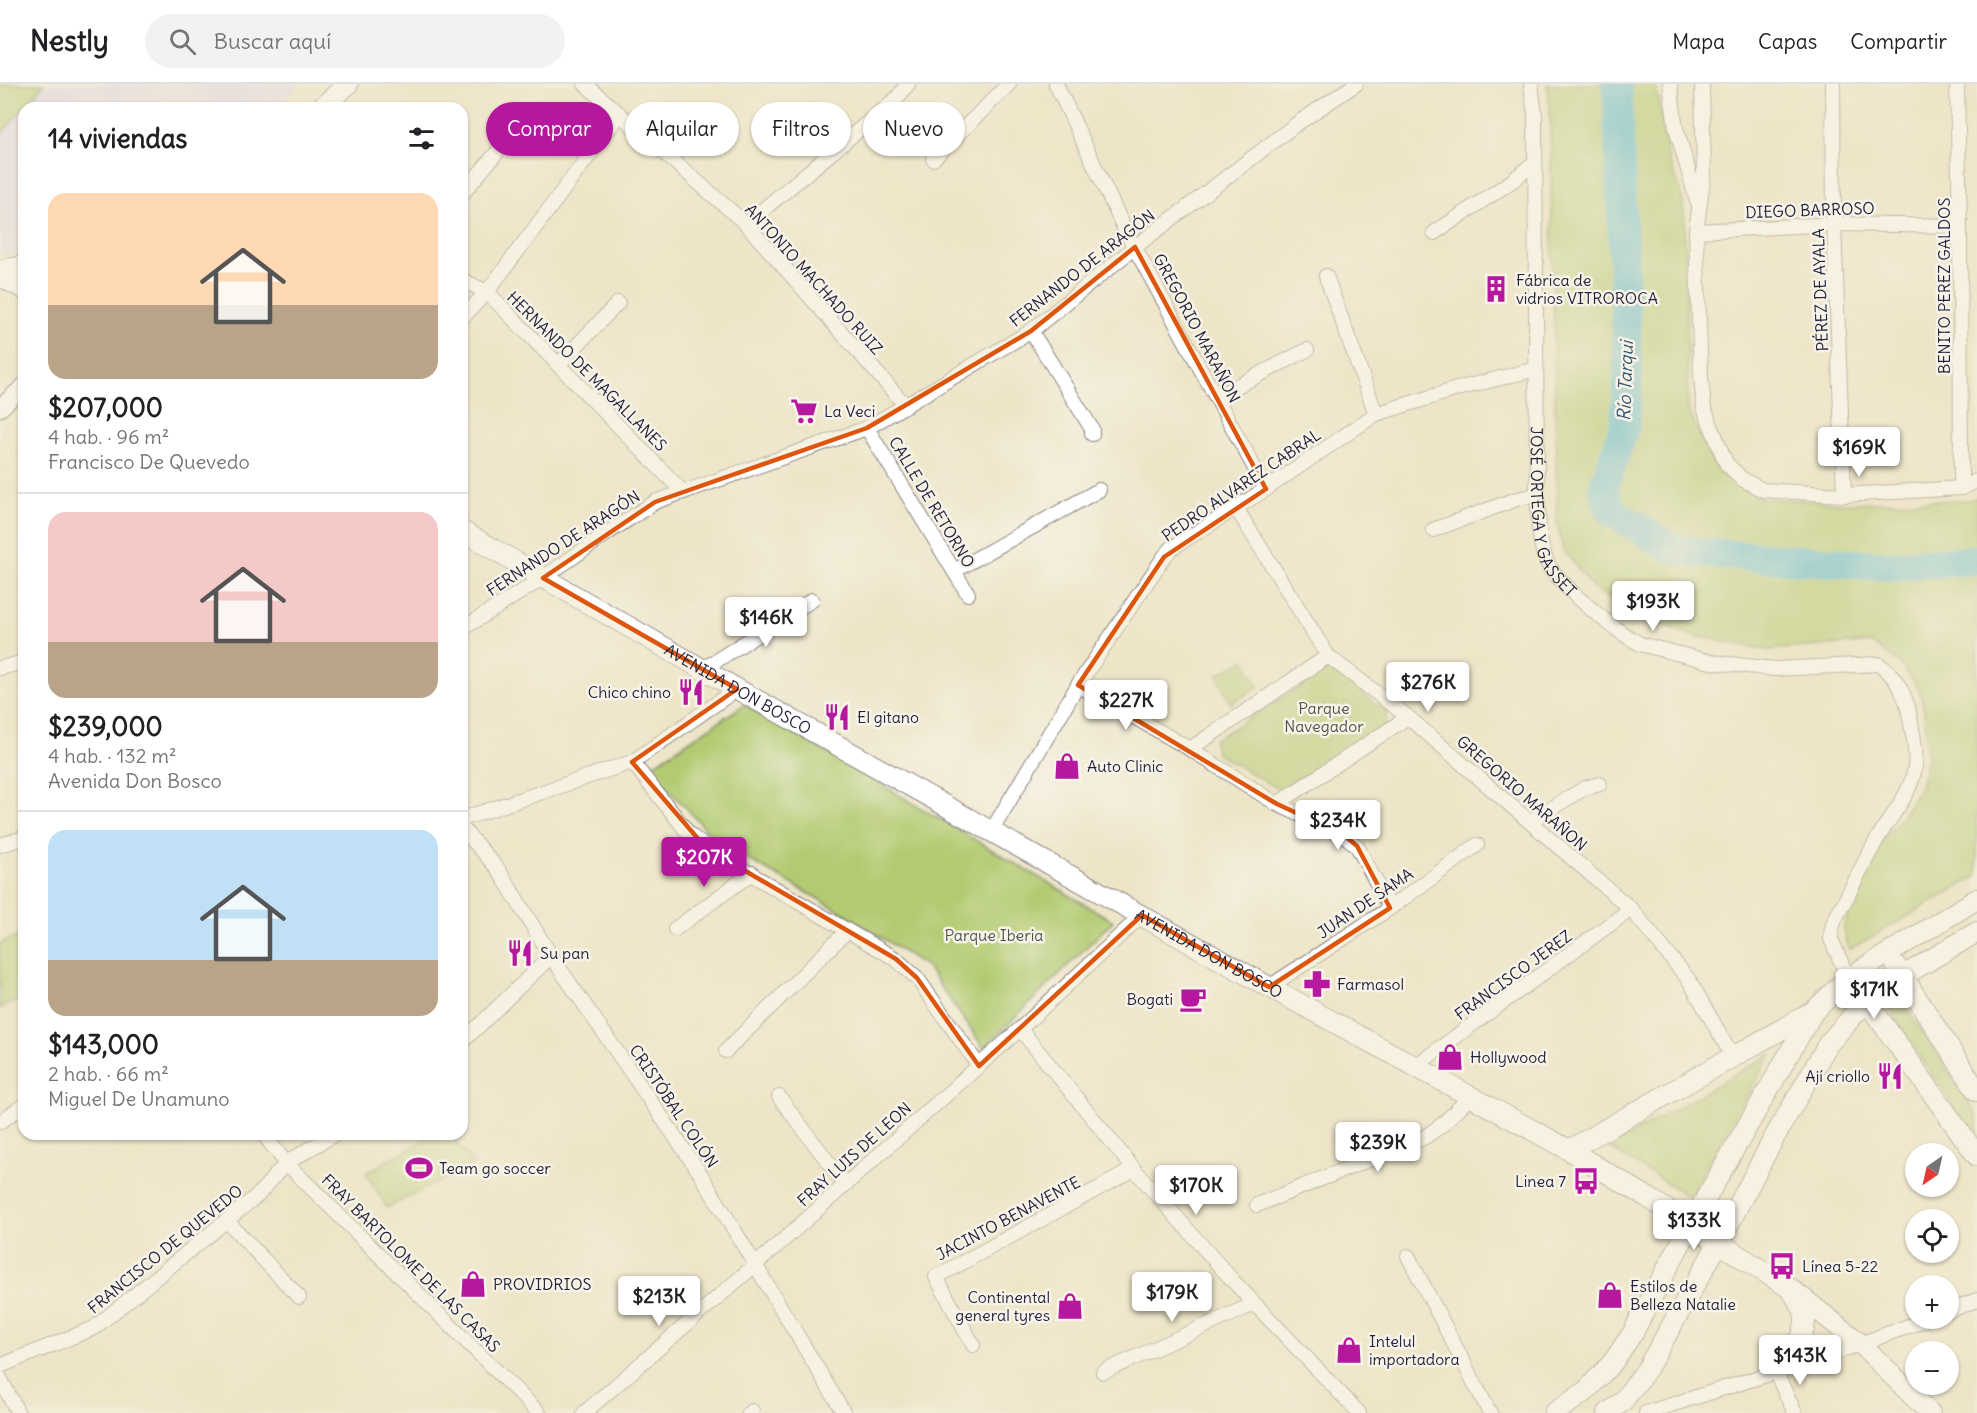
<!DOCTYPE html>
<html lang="es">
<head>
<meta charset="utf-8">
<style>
  :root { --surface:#fff; --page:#f2f2f2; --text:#202124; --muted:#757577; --line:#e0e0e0; --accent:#b5179e }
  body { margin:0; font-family:Delius,sans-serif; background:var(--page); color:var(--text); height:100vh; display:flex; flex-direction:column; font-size:22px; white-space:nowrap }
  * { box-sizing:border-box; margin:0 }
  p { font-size:20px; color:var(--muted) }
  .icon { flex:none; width:33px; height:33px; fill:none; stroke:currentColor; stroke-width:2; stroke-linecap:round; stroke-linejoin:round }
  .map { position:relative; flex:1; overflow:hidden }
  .details { position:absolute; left:18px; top:18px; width:450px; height:1038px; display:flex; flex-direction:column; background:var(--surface); border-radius:18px; box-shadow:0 2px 4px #0004 }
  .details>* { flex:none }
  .hud { position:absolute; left:486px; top:18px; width:570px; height:54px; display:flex; gap:12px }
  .needle { width:39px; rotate:214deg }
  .fabs { position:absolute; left:1905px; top:1059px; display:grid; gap:12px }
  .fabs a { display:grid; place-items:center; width:54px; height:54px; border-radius:50%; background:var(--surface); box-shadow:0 2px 4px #0004; font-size:30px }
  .price { position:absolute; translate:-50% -51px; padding:0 14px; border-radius:6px; background:#fff; color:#222; font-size:20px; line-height:39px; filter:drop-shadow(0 2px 3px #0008) }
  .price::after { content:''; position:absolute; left:50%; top:36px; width:18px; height:14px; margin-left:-9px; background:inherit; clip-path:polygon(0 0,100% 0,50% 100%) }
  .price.on { background:var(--accent); color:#fff }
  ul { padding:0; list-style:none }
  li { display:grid; align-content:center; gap:12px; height:318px; padding:0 30px }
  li+li { border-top:2px solid var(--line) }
  li span { display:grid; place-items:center; height:186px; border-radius:18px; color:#555 }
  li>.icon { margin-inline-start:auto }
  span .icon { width:108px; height:108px; fill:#fffc; stroke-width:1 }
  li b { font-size:26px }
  h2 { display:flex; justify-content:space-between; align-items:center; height:72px; padding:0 30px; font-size:26px }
  .pill { padding:0 21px; border-radius:27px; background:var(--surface); box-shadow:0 2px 4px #0004; font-size:21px; line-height:54px }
  .pill.on { background:var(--accent); color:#fff }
  header { display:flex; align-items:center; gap:36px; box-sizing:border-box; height:84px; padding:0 30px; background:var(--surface); border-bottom:2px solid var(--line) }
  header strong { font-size:28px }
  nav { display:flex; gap:33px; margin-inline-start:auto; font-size:21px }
  .search { width:420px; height:54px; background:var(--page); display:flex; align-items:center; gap:15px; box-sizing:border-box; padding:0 21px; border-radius:33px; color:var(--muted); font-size:22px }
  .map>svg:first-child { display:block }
  .built { fill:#ded5f5 }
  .green { fill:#b2cb71; stroke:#6a7656; stroke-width:1.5 }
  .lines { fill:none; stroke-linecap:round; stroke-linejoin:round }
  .river { stroke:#56bad5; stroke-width:30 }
  .minor-casing { stroke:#888482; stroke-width:16 }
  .tertiary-casing { stroke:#888482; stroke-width:19 }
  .secondary-casing { stroke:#888482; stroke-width:22 }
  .minor { stroke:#fff; stroke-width:14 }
  .tertiary { stroke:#fff; stroke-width:16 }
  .secondary { stroke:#fff; stroke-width:20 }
  .marked { fill:none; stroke:#de560e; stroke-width:4.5; stroke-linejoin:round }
  .labels { text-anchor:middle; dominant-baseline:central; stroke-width:5; stroke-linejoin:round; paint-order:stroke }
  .street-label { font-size:16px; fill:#22223b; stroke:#f7f3e8 }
  .poi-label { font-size:16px; fill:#22223b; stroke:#f7f3e8; text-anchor:start }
  .park-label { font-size:16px; fill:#4d554b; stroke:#f7f3e8 }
  .water-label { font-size:18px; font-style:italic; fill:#345771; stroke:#f7f3e8 }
</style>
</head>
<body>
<header>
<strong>Nestly</strong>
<div class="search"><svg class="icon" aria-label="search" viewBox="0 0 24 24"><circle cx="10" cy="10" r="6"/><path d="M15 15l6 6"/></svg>Buscar aquí</div>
<nav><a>Mapa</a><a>Capas</a><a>Compartir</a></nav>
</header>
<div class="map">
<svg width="1977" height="1329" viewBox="0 0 1977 1329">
  <rect width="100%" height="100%" fill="#f7f3e8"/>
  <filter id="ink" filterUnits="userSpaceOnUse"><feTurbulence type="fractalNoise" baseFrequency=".0167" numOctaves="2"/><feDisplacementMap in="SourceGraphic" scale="12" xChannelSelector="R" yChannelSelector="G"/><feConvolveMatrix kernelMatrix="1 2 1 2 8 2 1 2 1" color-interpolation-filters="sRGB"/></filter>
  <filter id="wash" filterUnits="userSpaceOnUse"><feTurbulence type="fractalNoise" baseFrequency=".008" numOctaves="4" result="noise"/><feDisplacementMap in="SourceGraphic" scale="24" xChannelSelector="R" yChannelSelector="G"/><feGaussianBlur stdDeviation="1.35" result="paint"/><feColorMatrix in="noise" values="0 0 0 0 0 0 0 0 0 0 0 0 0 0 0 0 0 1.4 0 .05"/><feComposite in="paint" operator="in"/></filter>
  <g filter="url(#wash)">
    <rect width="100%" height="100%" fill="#eee5c8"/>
    <path class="built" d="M 0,0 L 302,0 L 274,24 L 24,24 L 24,168 L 7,172 L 0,167 Z"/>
    <path class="green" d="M 0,0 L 44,0 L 0,51 Z
      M 1547,0 L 1656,0 L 1669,79 L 1681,106 L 1685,137 L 1688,325 L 1717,388 L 1762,414 L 1843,419 L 1971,416 L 1977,413 L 1977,792 L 1849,866 L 1845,855 L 1844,842 L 1860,797 L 1885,752 L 1898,738 L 1920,703 L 1927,675 L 1926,643 L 1921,610 L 1914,598 L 1904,584 L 1891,573 L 1873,560 L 1860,559 L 1768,566 L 1694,552 L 1631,530 L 1593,504 L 1563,466 L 1557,438 L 1550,24 Z
      M 1245,576 L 1258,603 L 1231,620 L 1217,591 Z
      M 1331,584 L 1386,628 L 1386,642 L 1280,706 L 1216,669 L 1214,656 Z
      M 744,621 L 787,645 L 1113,837 L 984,964 L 927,883 L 842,828 L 719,759 L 648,684 Z
      M 24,850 L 24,913 L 0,925 L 0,859 Z
      M 1896,914 L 1903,917 L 1977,1032 L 1977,1059 L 1894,932 L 1889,921 L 1890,916 Z
      M 1771,970 L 1689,1113 L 1608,1063 Z
      M 435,1050 L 450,1050 L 473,1080 L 387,1124 L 366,1089 Z"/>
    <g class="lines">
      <path class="river" d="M 1617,0 L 1628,293 L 1625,341 L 1603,405 L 1612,428 L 1677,467 L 1887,482 L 1977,476"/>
    </g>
  </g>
  <g filter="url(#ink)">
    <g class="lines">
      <defs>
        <g id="minor">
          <path d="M 585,0 L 746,140 L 906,322"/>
          <path d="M 1056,0 L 1124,144 L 1266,405"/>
          <path id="s1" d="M 1531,0 L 1535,31 L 1537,411 C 1539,433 1538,456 1546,476 C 1556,500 1616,547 1640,560 L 1711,578 L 1775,585 L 1878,580 C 1896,590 1907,614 1910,634 C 1913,651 1918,670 1914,688 C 1909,712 1891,732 1879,752 C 1867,772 1857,793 1847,813 C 1840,826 1830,840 1831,855 L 1848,894"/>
          <path d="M 1670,0 L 1676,44 L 1697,117"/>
          <path d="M 1702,0 L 1704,89 L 1696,147 L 1701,294 L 1704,324 L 1726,379 L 1742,395 L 1763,406 L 1844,411 L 1961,404 L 1977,397"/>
          <path d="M 1833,0 L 1834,140 L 1844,411"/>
          <path d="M 1957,0 L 1960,142 L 1961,404"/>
          <path d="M 933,75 L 1009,0"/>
          <path d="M 462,110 L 499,66"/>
          <path d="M 746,140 L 897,14 L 908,0"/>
          <path d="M 1696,147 L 1834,140 L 1960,142"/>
          <path d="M 1434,149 L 1512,97 L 1535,78"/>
          <path d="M 1326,192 L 1376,330"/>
          <path d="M 462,196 L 487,208 L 683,408"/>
          <path d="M 462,234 L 487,208 L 620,30"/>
          <path d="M 1031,247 L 1092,345 L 1092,350"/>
          <path d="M 558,281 L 618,219"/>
          <path d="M 1216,313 L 1307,266"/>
          <path d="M 867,344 L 968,510"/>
          <path d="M 1236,424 L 1328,572 L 1408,633 L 1631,825 L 1689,896 L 1733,973"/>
          <path d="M 1433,446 L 1517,415 L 1537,411"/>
          <path d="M 954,487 L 1099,406"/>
          <path d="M 462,545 L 543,494 L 609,448 L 655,418 L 867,344 L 1031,247 L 1135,163 L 1295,41 L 1356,0"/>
          <path d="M 0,584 L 24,578"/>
          <path d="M 703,585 L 812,516"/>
          <path d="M 1078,601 L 1190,665 L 1277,720 L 1344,751 L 1357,762 L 1390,824"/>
          <path d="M 1190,665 L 1328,572"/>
          <path d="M 632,678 L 689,750 L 706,764 L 896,875 L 917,894 L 979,982"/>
          <path d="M 1277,720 L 1408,633"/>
          <path d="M 462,735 L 632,678 L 737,605"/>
          <path d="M 1530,737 L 1585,704 L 1600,700"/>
          <path d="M 462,744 L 498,785 L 551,872 L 700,1089 L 844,1329"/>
          <path d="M 992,746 L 1078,601 L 1164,473 L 1172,464 L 1266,405 L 1376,330 L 1457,305 L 1536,285"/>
          <path d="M 0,761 L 24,754"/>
          <path d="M 675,845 L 752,789"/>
          <path d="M 1269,903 L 1390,824 L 1477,761"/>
          <path d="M 1020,945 L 1134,1085 L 1233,1197 L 1359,1329"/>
          <path d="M 462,958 L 551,872"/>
          <path d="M 726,967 L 847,847"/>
          <path d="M 1414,983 L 1631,825"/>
          <path d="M 779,1013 L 845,1100"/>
          <path d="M 0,1038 L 24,1021"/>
          <path d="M 263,1050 L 286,1079 L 539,1329"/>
          <path d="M 1257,1121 L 1425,1053 L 1443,1040 L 1470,1013"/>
          <path d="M 227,1137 L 299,1213"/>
          <path d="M 1408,1172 L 1490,1329"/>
          <path d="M 1948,1227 L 1977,1216"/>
          <path d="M 973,1261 L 936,1193 L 1134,1085"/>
          <path d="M 0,1282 L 94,1244 L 258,1111 L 286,1079 L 335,1050"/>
          <path d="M 1775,1287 L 1795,1329"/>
          <path d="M 1103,1288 L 1254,1220"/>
          <path d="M 0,1294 L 18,1329"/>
          <path d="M 584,1329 L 762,1175 L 1020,945 L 1142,831"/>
          <path d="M 749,1329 L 752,1327"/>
          <path d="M 1646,1329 C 1741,1298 1837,1271 1929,1234"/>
        </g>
        <path id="tertiary" d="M 0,324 L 24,302"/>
        <g id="secondary">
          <path d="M 321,24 L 348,0"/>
          <path d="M 0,186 L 24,182"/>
          <path d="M 0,192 L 24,205"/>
          <path id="s2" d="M 462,447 L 737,605 L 1269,903 L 1569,1066 L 1647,1113 L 1791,1205 L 1862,1261 L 1930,1329"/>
          <path d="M 1896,882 L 1977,1007"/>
          <path d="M 1860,908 L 1977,1072"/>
          <path d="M 1569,1066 L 1812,928"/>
          <path d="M 1775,1287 C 1790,1271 1810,1252 1804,1227 C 1802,1222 1797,1215 1794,1210"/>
          <path d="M 1554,1329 L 1585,1308 L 1613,1278 L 1632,1250 L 1690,1142 L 1813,928 L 1848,894 L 1977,815"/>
          <path d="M 1608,1329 L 1623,1317 L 1647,1285 L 1718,1160 L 1774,1054 L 1828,960 L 1867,916 L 1903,892 L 1977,848"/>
        </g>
      </defs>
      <use href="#minor" class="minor-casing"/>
      <use href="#tertiary" class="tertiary-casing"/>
      <use href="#secondary" class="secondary-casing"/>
      <use href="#minor" class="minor"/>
      <use href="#tertiary" class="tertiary"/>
      <use href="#secondary" class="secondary"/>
    </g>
  </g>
  <path d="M0 0H1977V1329H0ZM 1135,163 L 1266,405 L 1164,473 L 1078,601 L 1277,720 L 1344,751 L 1357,762 L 1390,824 L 1269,903 L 1142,831 L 979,982 L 917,894 L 896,875 L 706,764 L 632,678 L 737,605 L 543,494 L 655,418 L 867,344 L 1031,247 Z" fill="#eee5c8" fill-opacity=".55" fill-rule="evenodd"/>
  <path class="marked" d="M 1135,163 L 1266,405 L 1164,473 L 1078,601 L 1277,720 L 1344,751 L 1357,762 L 1390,824 L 1269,903 L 1142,831 L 979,982 L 917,894 L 896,875 L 706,764 L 632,678 L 737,605 L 543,494 L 655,418 L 867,344 L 1031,247 Z"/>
  <defs>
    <symbol id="building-bare" viewBox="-9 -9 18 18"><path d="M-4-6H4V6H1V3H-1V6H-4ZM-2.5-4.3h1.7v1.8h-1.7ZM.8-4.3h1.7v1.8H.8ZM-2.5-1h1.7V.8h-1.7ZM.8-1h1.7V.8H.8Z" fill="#b5179e" stroke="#f7f3e8" stroke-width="2.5" paint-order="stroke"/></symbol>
    <symbol id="supermarket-bare" viewBox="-9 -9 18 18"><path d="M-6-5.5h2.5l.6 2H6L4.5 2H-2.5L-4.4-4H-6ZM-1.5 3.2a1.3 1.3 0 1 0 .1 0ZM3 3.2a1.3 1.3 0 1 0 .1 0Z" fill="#b5179e" stroke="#f7f3e8" stroke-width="2.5" paint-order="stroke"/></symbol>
    <symbol id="restaurant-bare" viewBox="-9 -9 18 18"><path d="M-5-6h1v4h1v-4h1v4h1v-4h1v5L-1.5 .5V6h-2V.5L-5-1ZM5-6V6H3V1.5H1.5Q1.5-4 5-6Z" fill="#b5179e" stroke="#f7f3e8" stroke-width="2.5" paint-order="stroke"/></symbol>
    <symbol id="shop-bare" viewBox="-9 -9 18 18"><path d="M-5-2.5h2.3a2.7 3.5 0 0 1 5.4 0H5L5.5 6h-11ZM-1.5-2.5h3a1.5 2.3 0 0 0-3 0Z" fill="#b5179e" stroke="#f7f3e8" stroke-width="2.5" paint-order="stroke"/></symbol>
    <symbol id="pharmacy-bare" viewBox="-9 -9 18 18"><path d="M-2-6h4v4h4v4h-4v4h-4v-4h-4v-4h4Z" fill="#b5179e" stroke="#f7f3e8" stroke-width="2.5" paint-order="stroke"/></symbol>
    <symbol id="cafe-bare" viewBox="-9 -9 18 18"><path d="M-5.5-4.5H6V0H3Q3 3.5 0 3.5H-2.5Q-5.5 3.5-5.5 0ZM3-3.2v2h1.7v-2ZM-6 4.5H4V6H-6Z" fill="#b5179e" stroke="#f7f3e8" stroke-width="2.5" paint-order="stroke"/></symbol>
    <symbol id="stadium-bare" viewBox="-9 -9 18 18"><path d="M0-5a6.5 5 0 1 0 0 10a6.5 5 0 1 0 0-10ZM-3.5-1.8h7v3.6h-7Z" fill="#b5179e" stroke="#f7f3e8" stroke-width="2.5" paint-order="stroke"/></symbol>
    <symbol id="bus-bare" viewBox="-9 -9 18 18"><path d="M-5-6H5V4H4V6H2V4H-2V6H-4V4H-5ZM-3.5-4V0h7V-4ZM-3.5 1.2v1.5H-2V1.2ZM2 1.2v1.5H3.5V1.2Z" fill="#b5179e" stroke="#f7f3e8" stroke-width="2.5" paint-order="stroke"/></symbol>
  </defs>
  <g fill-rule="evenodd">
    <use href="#building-bare" x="1477" y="186" width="38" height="38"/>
    <use href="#supermarket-bare" x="785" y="308" width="38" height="38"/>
    <use href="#restaurant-bare" x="672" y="589" width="38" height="38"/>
    <use href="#restaurant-bare" x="818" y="614" width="38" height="38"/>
    <use href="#shop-bare" x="1048" y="663" width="38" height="38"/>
    <use href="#restaurant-bare" x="501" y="850" width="38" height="38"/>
    <use href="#pharmacy-bare" x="1298" y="881" width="38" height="38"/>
    <use href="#cafe-bare" x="1174" y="896" width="38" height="38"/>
    <use href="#shop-bare" x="1431" y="954" width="38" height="38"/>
    <use href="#restaurant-bare" x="1871" y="973" width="38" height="38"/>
    <use href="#stadium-bare" x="400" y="1065" width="38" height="38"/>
    <use href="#bus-bare" x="1567" y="1078" width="38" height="38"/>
    <use href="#bus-bare" x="1763" y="1163" width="38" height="38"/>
    <use href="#shop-bare" x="454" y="1181" width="38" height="38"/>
    <use href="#shop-bare" x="1591" y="1192" width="38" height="38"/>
    <use href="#shop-bare" x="1051" y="1203" width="38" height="38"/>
    <use href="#shop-bare" x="1330" y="1247" width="38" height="38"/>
  </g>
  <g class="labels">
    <g class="street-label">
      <text transform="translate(1810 126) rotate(-2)">DIEGO BARROSO</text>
      <text transform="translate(1082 184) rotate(-38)">FERNANDO DE ARAGÓN</text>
      <text transform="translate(814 195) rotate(48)">ANTONIO MACHADO RUIZ</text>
      <text transform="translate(1944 202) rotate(-90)">BENITO PEREZ GALDOS</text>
      <text transform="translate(1820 206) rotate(-92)">PÉREZ DE AYALA</text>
      <text transform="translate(1197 244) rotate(62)">GREGORIO MARAÑON</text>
      <text transform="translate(587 287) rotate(45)">HERNANDO DE MAGALLANES</text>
      <text transform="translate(1241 401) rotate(-34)">PEDRO ALVAREZ CABRAL</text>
      <text transform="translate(932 418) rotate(59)">CALLE DE RETORNO</text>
      <text stroke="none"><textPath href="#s1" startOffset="432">JOSÉ ORTEGA Y GASSET</textPath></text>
      <text transform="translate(563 459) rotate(-33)">FERNANDO DE ARAGÓN</text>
      <text stroke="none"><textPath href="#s2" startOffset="318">AVENIDA DON BOSCO</textPath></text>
      <text transform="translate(1522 709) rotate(41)">GREGORIO MARAÑON</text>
      <text transform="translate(1365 819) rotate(-34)">JUAN DE SAMA</text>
      <text stroke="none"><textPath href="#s2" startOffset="858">AVENIDA DON BOSCO</textPath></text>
      <text transform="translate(1513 891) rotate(-36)">FRANCISCO JEREZ</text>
      <text transform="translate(674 1022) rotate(56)">CRISTÓBAL COLÓN</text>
      <text transform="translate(854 1070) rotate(-42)">FRAY LUIS DE LEON</text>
      <text transform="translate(1008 1134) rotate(-28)">JACINTO BENAVENTE</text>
      <text transform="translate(165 1165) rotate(-39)">FRANCISCO DE QUEVEDO</text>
      <text transform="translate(411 1179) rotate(45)">FRAY BARTOLOME DE LAS CASAS</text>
    </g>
    <g class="poi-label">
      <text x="1516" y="196">Fábrica de<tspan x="1516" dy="18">vidrios VITROROCA</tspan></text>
      <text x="824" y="327">La Veci</text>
      <text x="671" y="608" text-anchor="end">Chico chino</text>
      <text x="857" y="633">El gitano</text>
      <text x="1087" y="682">Auto Clinic</text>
      <text x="540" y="869">Su pan</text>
      <text x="1337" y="900">Farmasol</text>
      <text x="1173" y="915" text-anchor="end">Bogati</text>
      <text x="1470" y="973">Hollywood</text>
      <text x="1870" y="992" text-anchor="end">Ají criollo</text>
      <text x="439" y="1084">Team go soccer</text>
      <text x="1566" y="1097" text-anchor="end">Linea 7</text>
      <text x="1802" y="1182">Línea 5-22</text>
      <text x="493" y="1200">PROVIDRIOS</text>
      <text x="1630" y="1202">Estilos de<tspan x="1630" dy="18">Belleza Natalie</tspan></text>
      <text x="1050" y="1213" text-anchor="end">Continental<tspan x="1050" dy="18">general tyres</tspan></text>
      <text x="1369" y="1257">Intelul<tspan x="1369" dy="18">importadora</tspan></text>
    </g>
    <g class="park-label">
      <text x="1324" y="624">Parque<tspan x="1324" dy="18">Navegador</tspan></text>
      <text x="994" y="851">Parque Iberia</text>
    </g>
    <g class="water-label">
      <text transform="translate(1625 297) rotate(-88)">Río Tarqui</text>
    </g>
  </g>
</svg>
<div class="fabs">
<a><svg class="needle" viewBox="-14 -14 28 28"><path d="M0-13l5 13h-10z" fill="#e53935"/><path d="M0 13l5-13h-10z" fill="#757577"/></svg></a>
<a><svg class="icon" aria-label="locate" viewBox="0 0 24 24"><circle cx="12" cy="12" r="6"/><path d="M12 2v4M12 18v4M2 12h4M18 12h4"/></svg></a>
<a>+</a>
<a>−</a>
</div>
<b class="price" style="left:1859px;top:394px">$169K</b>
<b class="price" style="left:1653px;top:548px">$193K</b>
<b class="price" style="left:766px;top:564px">$146K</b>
<b class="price" style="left:1428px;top:629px">$276K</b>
<b class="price" style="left:1126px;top:647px">$227K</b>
<b class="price" style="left:1338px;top:767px">$234K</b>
<b class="price on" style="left:704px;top:804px">$207K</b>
<b class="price" style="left:1874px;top:936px">$171K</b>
<b class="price" style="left:1378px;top:1089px">$239K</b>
<b class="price" style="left:1196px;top:1132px">$170K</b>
<b class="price" style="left:1694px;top:1167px">$133K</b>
<b class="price" style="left:1172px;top:1239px">$179K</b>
<b class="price" style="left:659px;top:1243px">$213K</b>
<b class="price" style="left:1800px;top:1302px">$143K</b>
<div class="hud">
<a class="pill on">Comprar</a>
<a class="pill">Alquilar</a>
<a class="pill">Filtros</a>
<a class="pill">Nuevo</a>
</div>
<section class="details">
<h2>14 viviendas<svg class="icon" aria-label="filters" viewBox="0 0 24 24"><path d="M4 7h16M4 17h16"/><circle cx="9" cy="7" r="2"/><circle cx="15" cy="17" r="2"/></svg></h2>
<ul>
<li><span style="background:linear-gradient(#ffd9b3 60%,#b9a48a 0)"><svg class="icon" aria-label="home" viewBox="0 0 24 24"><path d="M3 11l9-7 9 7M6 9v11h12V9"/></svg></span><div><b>$207,000</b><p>4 hab. · 96 m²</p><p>Francisco De Quevedo</p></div></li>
<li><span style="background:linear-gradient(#f6c9c9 70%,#b9a48a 0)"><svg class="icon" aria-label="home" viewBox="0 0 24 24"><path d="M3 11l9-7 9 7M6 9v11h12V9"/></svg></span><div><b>$239,000</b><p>4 hab. · 132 m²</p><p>Avenida Don Bosco</p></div></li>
<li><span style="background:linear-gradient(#bfe0f5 70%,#b9a48a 0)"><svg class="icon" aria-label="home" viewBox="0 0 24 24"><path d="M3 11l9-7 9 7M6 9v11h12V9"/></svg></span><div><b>$143,000</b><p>2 hab. · 66 m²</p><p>Miguel De Unamuno</p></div></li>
</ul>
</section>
</div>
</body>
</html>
